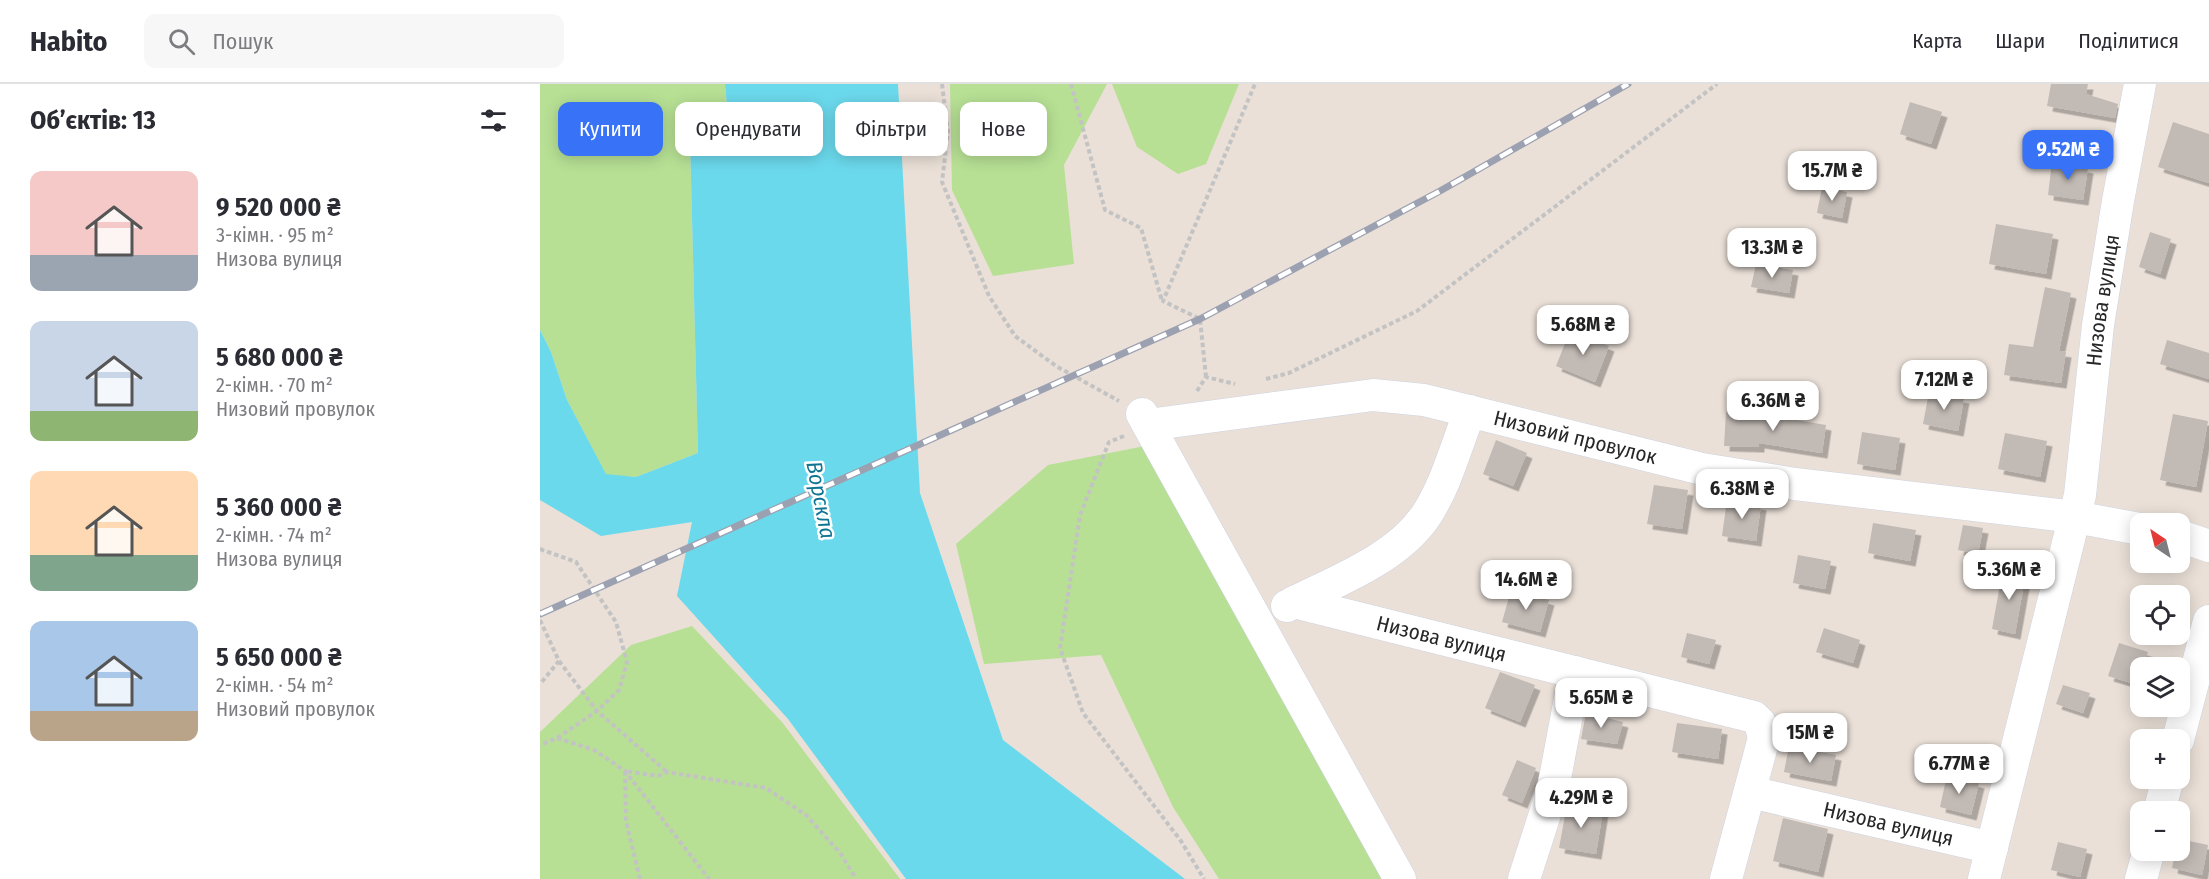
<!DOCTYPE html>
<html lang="uk">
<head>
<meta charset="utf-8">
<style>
  :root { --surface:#fff; --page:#f7f7f7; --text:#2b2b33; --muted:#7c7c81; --line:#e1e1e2; --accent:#3872f7 }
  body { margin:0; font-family:"Fira Sans Condensed",sans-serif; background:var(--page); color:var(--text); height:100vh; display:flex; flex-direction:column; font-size:22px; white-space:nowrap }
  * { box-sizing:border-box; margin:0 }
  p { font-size:20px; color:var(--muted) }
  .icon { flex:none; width:33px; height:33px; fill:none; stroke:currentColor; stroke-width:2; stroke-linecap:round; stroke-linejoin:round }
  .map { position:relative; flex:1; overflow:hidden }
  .details { display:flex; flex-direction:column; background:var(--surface); width:540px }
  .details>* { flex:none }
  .banner { position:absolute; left:18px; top:18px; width:570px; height:54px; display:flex; gap:12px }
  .needle { width:39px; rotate:325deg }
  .buttons { position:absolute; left:1590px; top:429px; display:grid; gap:12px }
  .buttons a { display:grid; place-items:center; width:60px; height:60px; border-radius:12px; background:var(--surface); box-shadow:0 3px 15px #0003; font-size:30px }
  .price { position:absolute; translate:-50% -51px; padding:0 14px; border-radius:12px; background:#fff; color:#222; font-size:20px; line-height:39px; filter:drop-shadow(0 2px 3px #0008) }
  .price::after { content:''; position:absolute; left:50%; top:36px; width:18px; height:14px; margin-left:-9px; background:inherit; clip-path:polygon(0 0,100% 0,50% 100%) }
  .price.selected { background:var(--accent); color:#fff }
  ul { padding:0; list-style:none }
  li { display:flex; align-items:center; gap:18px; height:150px; padding:0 30px }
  li span { display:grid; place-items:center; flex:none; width:168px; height:120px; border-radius:12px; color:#555 }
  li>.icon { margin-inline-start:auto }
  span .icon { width:72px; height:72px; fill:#fffc; stroke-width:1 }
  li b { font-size:26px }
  h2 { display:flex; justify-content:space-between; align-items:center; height:72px; padding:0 30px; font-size:26px }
  .chip { padding:0 21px; border-radius:12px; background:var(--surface); box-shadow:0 3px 15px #0003; font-size:21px; line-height:54px }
  .chip.selected { background:var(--accent); color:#fff }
  header { display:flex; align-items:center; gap:36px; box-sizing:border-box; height:84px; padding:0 30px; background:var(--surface); border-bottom:2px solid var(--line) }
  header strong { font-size:28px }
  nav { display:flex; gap:33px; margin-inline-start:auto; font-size:21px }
  .search { width:420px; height:54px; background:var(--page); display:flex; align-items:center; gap:15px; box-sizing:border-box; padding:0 21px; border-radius:12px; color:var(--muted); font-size:22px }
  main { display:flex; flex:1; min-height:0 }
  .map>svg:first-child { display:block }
  .green { fill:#b7e094 }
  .water { fill:#6bd9ec }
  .building { fill:#c2bab5; filter:url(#shadow) }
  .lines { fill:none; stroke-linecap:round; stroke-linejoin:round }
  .minor-casing { stroke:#ced3e0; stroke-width:33 }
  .path { stroke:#c3c3c3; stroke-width:4; stroke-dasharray:4.5 3; stroke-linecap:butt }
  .minor { stroke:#fff; stroke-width:32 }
  .rail-casing { stroke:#9ca1b1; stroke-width:7 }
  .rail { stroke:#fff; stroke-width:4.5; stroke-dasharray:14; stroke-linecap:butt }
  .labels { text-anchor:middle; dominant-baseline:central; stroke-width:5; stroke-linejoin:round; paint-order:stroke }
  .street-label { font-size:21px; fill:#272727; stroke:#fff }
  .water-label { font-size:22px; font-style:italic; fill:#0f7593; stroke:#fff }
</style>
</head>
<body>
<header>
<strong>Habito</strong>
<div class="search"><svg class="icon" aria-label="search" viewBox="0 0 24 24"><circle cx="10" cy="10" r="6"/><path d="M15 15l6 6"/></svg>Пошук</div>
<nav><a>Карта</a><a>Шари</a><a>Поділитися</a></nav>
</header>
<main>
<section class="details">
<h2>Об’єктів: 13<svg class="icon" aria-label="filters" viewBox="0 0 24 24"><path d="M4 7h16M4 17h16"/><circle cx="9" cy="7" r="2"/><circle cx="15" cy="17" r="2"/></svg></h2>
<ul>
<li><span style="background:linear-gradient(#f6c9c9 70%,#9aa5b1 0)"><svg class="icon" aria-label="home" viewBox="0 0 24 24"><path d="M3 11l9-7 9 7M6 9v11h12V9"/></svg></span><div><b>9 520 000 ₴</b><p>3-кімн. · 95 m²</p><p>Низова вулиця</p></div></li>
<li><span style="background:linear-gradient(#c9d6e8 75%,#8fb573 0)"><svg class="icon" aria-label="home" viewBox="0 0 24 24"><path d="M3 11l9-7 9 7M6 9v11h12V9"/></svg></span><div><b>5 680 000 ₴</b><p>2-кімн. · 70 m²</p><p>Низовий провулок</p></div></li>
<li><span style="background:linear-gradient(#ffd9b3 70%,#7fa58c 0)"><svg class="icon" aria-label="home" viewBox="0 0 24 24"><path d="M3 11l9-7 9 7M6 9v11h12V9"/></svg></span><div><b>5 360 000 ₴</b><p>2-кімн. · 74 m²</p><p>Низова вулиця</p></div></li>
<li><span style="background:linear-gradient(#a9c7e8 75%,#b9a48a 0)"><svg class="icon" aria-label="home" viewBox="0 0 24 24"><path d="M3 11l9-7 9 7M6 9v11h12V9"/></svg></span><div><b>5 650 000 ₴</b><p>2-кімн. · 54 m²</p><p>Низовий провулок</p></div></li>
</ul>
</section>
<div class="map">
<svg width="1669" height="795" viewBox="0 0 1669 795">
  <defs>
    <filter id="shadow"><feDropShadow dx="5.5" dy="5.5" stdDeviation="0" flood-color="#0004"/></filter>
  </defs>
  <rect width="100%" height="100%" fill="#eae0d8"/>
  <path class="green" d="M 0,0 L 185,0 L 188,33 L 150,55 L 158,369 L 96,393 L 66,391 L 27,316 L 11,268 L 0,246 Z
    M 410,0 L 567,0 L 524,81 L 534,180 L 453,192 L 412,106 Z
    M 572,0 L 699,0 L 666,80 L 638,90 L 597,63 Z
    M 605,362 L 844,795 L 679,795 L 633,723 L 561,571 L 444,580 L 416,460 L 508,381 Z
    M 152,542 L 242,638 L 360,795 L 0,795 L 0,648 L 91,561 Z"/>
  <path class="water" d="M 185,0 L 358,0 L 380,409 L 463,656 L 645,795 L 366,795 L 248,635 L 137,512 L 152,438 L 61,452 L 0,416 L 0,246 L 11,268 L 27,316 L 66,390 L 96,393 L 158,369 L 150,55 L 188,33 Z"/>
  <path class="building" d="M 1511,0 L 1548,0 L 1546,10 L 1578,20 L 1575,34 L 1507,22 Z
    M 1370,18 L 1402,28 L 1391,60 L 1360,50 Z
    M 1633,38 L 1669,50 L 1669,99 L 1618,83 Z
    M 1512,78 L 1548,84 L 1543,116 L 1508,111 Z
    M 1282,103 L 1307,108 L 1302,134 L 1277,129 Z
    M 1456,140 L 1513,150 L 1506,190 L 1449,180 Z
    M 1610,148 L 1631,155 L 1620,190 L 1599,183 Z
    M 1216,180 L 1253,186 L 1249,209 L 1211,203 Z
    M 1505,203 L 1531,209 L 1519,267 L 1526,268 L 1521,299 L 1464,291 L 1469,260 L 1493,263 Z
    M 1030,247 L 1069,262 L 1055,298 L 1016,282 Z
    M 1627,256 L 1669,269 L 1669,295 L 1620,280 Z
    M 1389,308 L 1424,314 L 1418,347 L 1383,340 Z
    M 1186,328 L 1221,330 L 1286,341 L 1282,369 L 1219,359 L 1219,363 L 1184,362 Z
    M 1633,330 L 1668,337 L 1656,403 L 1620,396 Z
    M 1322,348 L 1360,354 L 1355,386 L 1317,380 Z
    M 1465,349 L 1507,357 L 1500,393 L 1458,385 Z
    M 956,356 L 987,369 L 973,402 L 943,390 Z
    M 1114,401 L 1148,406 L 1142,445 L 1107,440 Z
    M 1187,416 L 1221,421 L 1216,457 L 1182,452 Z
    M 1333,439 L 1376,446 L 1370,477 L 1328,469 Z
    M 1423,441 L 1443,444 L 1438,470 L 1418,466 Z
    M 1258,471 L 1291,477 L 1285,505 L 1253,499 Z
    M 1463,484 L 1486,488 L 1475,550 L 1452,545 Z
    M 971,506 L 1009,516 L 1000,548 L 962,538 Z
    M 1284,544 L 1320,556 L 1313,579 L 1276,568 Z
    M 1147,549 L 1176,556 L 1169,580 L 1141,573 Z
    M 1579,559 L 1608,568 L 1603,584 L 1600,584 L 1598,601 L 1568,592 Z
    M 960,588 L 995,601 L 980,638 L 945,624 Z
    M 1523,601 L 1550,609 L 1543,629 L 1516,620 Z
    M 1046,629 L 1083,638 L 1077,660 L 1041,655 Z
    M 1137,639 L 1182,645 L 1178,675 L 1132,668 Z
    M 1249,662 L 1296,671 L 1291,697 L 1244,688 Z
    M 977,676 L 996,684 L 982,719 L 962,711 Z
    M 1407,691 L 1439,699 L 1431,731 L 1400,723 Z
    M 1027,721 L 1063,726 L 1056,770 L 1019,764 Z
    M 1243,734 L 1288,745 L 1278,788 L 1233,777 Z
    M 1640,755 L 1668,761 L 1662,791 L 1632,784 L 1636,766 L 1640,766 Z
    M 1518,758 L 1547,765 L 1540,793 L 1511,786 Z"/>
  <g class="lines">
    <defs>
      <g id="minor">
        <path d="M 602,330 L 860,795"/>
        <path id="s1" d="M 608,341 L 833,311 L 884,316 L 1162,385 L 1255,400 L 1535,433 L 1600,445"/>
        <path d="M 1640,452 L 1669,462"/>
        <path id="s2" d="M 754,518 L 1214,633 L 1220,639 L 1224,654 L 1186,795"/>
        <path d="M 747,522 C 793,498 854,477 885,433 C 906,402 916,362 930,327"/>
        <path d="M 1638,656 L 1669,537"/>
        <path id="s3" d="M 1210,708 L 1452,764"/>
        <path d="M 1619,728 L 1628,694"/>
        <path d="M 984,795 L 1013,705 L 1035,588"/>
        <path id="s4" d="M 1444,795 L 1540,411 L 1558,241 L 1578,117 L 1600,0"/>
        <path d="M 1601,795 L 1609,766"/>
      </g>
    </defs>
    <use href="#minor" class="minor-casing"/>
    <path class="path" d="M 402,0 L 408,48 L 402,98 L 449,212 L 475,252 L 516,282 L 579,317
      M 531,0 L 565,126 L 601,144 L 622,217
      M 666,293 L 660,235 L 623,217 L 715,0
      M 726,295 L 749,289 L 877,227 L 1177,0
      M 657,307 L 666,293 L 695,300
      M 584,352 L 569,358 L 540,431 L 520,564 L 543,629 L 641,757 L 664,795
      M 0,465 L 36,478 L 76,538 L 87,578 L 79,606 L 57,627 L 17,654 L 0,661
      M 0,536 L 19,577 L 0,600
      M 19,577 L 57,627 L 127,688
      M 17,654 L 54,666 L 85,687 L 169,795
      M 100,795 L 86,737 L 85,687 L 118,692 L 127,688 L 226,704 L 266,731 L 301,770 L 316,795"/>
    <use href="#minor" class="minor"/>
    <defs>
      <path id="rail" d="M 0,530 L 660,235 L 900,107 L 1088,0"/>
    </defs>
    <use href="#rail" class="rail-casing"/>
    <use href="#rail" class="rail"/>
  </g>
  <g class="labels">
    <g class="street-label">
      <text stroke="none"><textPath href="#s4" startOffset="592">Низова вулиця</textPath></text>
      <text stroke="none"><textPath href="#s1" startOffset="434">Низовий провулок</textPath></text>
      <text stroke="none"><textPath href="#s2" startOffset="152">Низова вулиця</textPath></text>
      <text stroke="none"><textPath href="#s3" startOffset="142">Низова вулиця</textPath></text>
    </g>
    <g class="water-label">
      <text transform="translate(281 416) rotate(79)">Ворскла</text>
    </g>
  </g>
</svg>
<div class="buttons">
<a><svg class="needle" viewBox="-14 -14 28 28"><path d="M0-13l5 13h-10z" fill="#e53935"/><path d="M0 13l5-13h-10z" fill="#7c7c81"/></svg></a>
<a><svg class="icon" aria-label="locate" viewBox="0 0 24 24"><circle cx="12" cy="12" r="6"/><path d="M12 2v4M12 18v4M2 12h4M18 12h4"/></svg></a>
<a><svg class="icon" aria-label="layers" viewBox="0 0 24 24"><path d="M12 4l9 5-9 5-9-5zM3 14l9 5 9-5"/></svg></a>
<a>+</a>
<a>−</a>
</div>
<b class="price selected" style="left:1528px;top:97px">9.52M ₴</b>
<b class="price" style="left:1292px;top:118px">15.7M ₴</b>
<b class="price" style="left:1232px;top:195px">13.3M ₴</b>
<b class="price" style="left:1043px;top:272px">5.68M ₴</b>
<b class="price" style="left:1404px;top:327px">7.12M ₴</b>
<b class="price" style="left:1233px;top:348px">6.36M ₴</b>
<b class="price" style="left:1202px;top:436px">6.38M ₴</b>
<b class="price" style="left:1469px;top:517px">5.36M ₴</b>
<b class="price" style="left:986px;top:527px">14.6M ₴</b>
<b class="price" style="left:1061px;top:645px">5.65M ₴</b>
<b class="price" style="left:1270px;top:680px">15M ₴</b>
<b class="price" style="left:1419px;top:711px">6.77M ₴</b>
<b class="price" style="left:1041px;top:745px">4.29M ₴</b>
<div class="banner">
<a class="chip selected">Купити</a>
<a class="chip">Орендувати</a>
<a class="chip">Фільтри</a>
<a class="chip">Нове</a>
</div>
</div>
</main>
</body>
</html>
